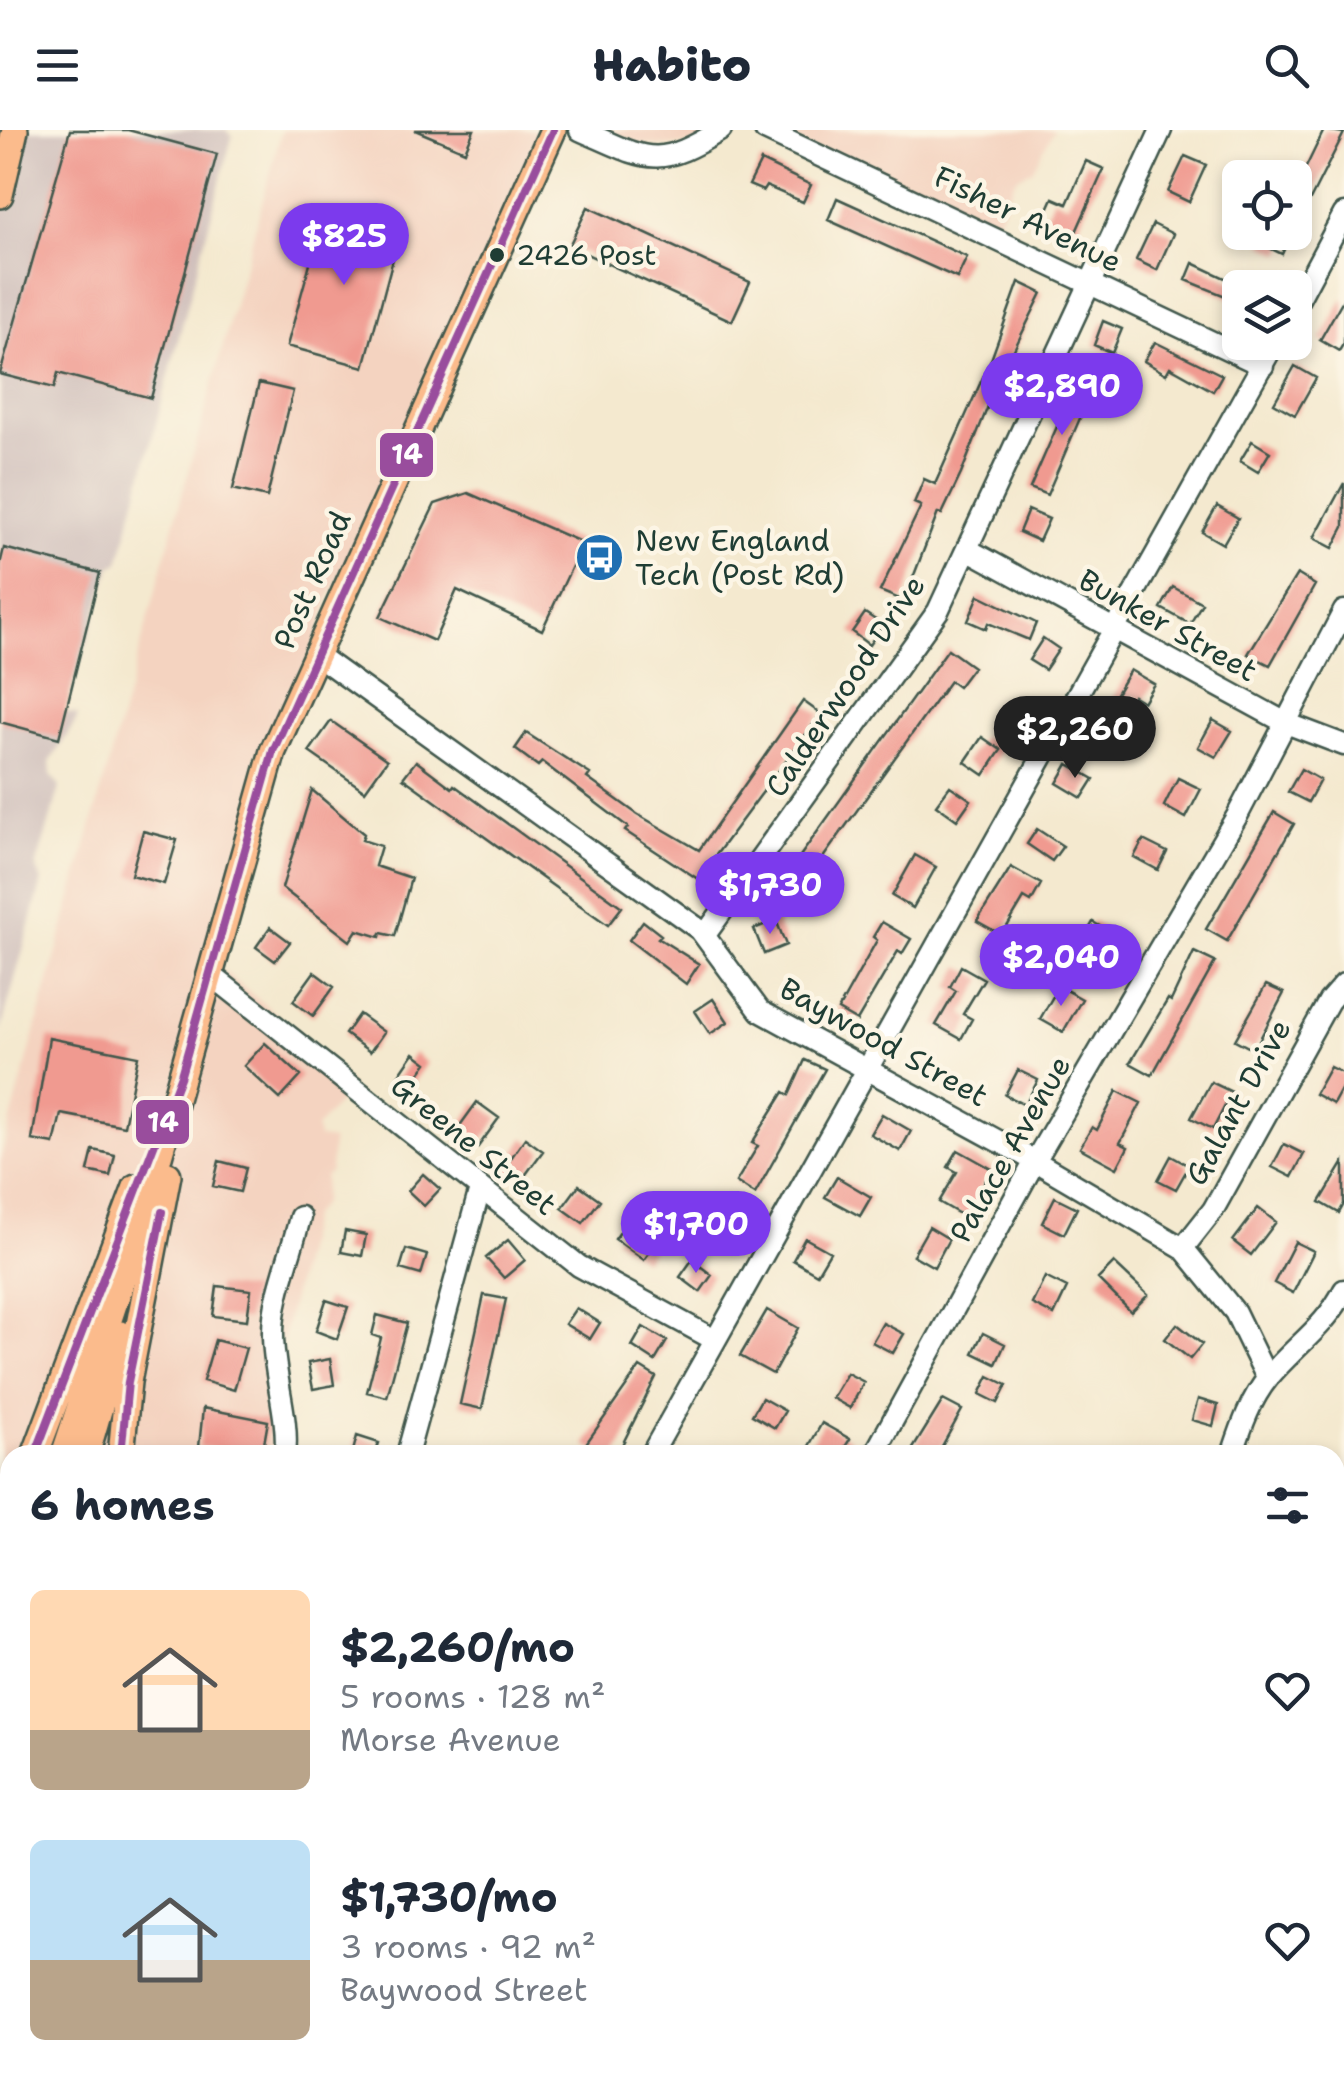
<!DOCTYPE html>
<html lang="en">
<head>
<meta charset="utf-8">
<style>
  :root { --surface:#fff; --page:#f6f6f7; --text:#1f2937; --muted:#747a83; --accent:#7c3aed }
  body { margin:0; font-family:"Shantell Sans",sans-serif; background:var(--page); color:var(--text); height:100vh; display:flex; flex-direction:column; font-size:38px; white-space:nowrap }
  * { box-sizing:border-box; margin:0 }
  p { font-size:32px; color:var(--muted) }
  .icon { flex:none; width:55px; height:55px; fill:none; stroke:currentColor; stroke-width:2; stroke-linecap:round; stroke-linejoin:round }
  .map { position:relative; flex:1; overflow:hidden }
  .sheet { position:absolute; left:0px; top:1315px; width:1345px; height:640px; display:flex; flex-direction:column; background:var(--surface); border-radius:30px 30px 0 0; box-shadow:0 5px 15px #0003 }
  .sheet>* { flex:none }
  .buttons { position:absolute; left:1222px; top:30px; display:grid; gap:20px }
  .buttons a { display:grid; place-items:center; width:90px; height:90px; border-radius:15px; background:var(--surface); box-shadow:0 5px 15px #0003; font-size:50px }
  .price { position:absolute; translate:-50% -85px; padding:0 22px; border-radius:35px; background:var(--accent); color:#fff; font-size:32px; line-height:65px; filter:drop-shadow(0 2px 5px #0008) }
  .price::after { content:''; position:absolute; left:50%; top:60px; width:30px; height:22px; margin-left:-15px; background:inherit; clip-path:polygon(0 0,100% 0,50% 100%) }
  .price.on { background:#222; color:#fff }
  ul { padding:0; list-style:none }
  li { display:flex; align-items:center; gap:30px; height:250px; padding:0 30px }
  li span { display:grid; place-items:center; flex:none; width:280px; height:200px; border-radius:15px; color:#555 }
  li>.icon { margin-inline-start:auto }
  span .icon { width:120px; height:120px; fill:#fffc; stroke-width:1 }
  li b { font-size:42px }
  h2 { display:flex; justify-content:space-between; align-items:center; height:120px; padding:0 30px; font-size:42px }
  header { display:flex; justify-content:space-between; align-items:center; height:130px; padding:0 30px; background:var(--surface); font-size:45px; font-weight:800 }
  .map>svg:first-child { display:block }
  .built { fill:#f4d3c0 }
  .industrial { fill:#d0c0bc }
  .building { fill:#f09a90 }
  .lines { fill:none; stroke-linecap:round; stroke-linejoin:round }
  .minor-casing { stroke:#3f574b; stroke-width:25 }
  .major-casing { stroke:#3f574b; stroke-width:30 }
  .minor { stroke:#fff; stroke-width:20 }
  .major { stroke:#fbbb8c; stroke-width:25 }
  .major-bridge-casing { stroke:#3f574b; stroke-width:30; stroke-linecap:butt }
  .major-bridge { stroke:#fbbb8c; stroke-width:25 }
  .bus-1-casing { stroke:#fcf5e5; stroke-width:15 }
  .bus-1 { stroke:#994d9d; stroke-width:8 }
  .bus-dot { fill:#1f3d34; stroke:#fcf5e5; stroke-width:4 }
  .labels { text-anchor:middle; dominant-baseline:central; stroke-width:9; stroke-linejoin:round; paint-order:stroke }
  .bus-label { font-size:28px; fill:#1f3d34; stroke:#fcf5e5; text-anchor:start }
  .street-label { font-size:30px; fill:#1f3d34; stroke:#fcf5e5 }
  .poi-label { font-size:30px; fill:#1f3d34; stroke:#fcf5e5; text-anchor:start }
  .line-badge { stroke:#fcf5e5; stroke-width:4 }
  .badge-label { font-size:28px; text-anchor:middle; font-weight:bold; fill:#fff }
</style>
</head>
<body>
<header><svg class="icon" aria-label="menu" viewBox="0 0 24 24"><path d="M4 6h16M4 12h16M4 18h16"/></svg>Habito<svg class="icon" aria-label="search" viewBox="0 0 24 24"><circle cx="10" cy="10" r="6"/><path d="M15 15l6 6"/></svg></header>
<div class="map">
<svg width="1344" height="1955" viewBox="0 0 1344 1955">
  <rect width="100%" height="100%" fill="#fcf5e5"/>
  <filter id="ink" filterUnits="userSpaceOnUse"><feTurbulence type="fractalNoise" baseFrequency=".01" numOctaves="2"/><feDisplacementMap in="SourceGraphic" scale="20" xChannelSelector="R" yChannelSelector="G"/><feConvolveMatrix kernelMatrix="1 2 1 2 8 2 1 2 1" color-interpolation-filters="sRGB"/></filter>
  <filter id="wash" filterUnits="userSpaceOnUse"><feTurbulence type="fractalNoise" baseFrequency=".0048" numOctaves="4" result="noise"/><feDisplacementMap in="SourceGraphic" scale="40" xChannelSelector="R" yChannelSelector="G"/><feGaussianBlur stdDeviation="2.25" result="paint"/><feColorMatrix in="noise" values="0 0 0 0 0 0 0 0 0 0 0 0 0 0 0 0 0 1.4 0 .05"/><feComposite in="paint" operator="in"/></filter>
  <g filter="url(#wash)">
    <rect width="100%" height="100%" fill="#f4e9cf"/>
    <path class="built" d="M 282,0 L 552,0 L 329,468 L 214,834 L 299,902 L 352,957 L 316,998 L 318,1008 L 332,1011 L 330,1041 L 324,1047 L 323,1072 L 311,1086 L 278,1229 L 287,1325 L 133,1325 L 91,1315 L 85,1325 L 10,1325 L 10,1530 L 6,1542 L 0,1541 L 0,1030 Z
      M 604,0 L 722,0 L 702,13 L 664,16 L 637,13 Z
      M 769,0 L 1054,0 L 1032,40 L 1016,48 L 993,101 Z"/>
    <path class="industrial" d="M 0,0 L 226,0 L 232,7 L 119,433 L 111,437 L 65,582 L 78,585 L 76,591 L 50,632 L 51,645 L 60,657 L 36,737 L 42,751 L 0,903 Z"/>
    <g id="blocks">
      <path class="building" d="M 70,0 L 128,0 L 217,24 L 151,268 L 58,243 L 54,258 L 0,244 Z
        M 415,0 L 474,0 L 465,21 Z
        M 1324,0 L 1344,3 L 1310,70 L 1295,60 Z
        M 1185,26 L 1206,35 L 1189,72 L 1168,62 Z
        M 761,31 L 811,55 L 803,72 L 766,56 L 763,61 L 749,55 Z
        M 1086,31 L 1104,39 L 1075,104 L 1043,90 L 1053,68 L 1067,74 Z
        M 837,68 L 967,127 L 957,148 L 828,90 Z
        M 588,77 L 750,152 L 732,191 L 569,116 Z
        M 325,79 L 401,99 L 364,237 L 287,216 Z
        M 1153,94 L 1173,104 L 1157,140 L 1136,130 Z
        M 1269,102 L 1292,102 L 1282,124 L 1263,115 Z
        M 1193,133 L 1240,155 L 1240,172 L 1186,150 Z
        M 1019,152 L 1042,163 L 996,256 L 961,344 L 942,384 L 938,383 L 904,471 L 880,461 L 921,376 L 914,373 L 924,349 L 935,354 L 992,227 Z
        M 1344,168 L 1344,213 L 1339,221 L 1320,210 Z
        M 1103,191 L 1122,199 L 1112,223 L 1094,215 Z
        M 1155,212 L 1222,245 L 1213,261 L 1170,237 L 1166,244 L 1144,231 Z
        M 1295,236 L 1316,248 L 1295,285 L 1274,273 Z
        M 1077,251 L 1093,258 L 1047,365 L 1030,358 Z
        M 259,253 L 293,261 L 267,367 L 233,359 Z
        M 1252,311 L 1270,322 L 1258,342 L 1240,331 Z
        M 1344,353 L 1344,397 L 1333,418 L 1314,408 Z
        M 468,363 L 583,413 L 542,500 L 457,460 L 434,511 L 380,487 L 435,374 Z
        M 1217,376 L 1238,388 L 1223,414 L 1202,402 Z
        M 1028,380 L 1049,389 L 1039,411 L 1019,402 Z
        M 4,418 L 100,443 L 59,608 L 0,592 L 0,435 Z
        M 1297,444 L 1315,455 L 1270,535 L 1248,524 Z
        M 1173,457 L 1202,473 L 1190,494 L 1161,478 Z
        M 979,465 L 1036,493 L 1029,510 L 988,493 L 986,499 L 968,491 Z
        M 865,483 L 883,495 L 869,515 L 852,502 Z
        M 1043,508 L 1059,519 L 1045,540 L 1029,530 Z
        M 948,519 L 973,537 L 958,557 L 950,551 L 789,775 L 773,764 Z
        M 1130,540 L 1154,554 L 1143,572 L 1133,566 L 1114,599 L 1095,588 L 1106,569 L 1111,572 Z
        M 803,571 L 821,584 L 698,749 L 625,701 L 628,697 L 542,632 L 538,636 L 515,619 L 526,603 L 590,644 L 587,648 L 637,684 L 699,720 Z
        M 1213,590 L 1232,601 L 1216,627 L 1198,617 Z
        M 331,591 L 387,630 L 365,661 L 309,622 Z
        M 982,607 L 1001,620 L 984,645 L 965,632 Z
        M 416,631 L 452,658 L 454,655 L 622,777 L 608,795 L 574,771 L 403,648 Z
        M 1068,634 L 1094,649 L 1082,668 L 1057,653 Z
        M 1301,639 L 1320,650 L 1308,672 L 1288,662 Z
        M 1178,648 L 1201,659 L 1186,688 L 1164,676 Z
        M 950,656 L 971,670 L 957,690 L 936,675 Z
        M 312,660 L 364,704 L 362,710 L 381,716 L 375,736 L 411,748 L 395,806 L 381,803 L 380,807 L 357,800 L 350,811 L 282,758 Z
        M 1274,682 L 1294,694 L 1227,811 L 1206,799 Z
        M 1037,699 L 1063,716 L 1052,731 L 1027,714 Z
        M 143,701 L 177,710 L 164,754 L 131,745 Z
        M 1143,710 L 1167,722 L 1158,740 L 1134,727 Z
        M 915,725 L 936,737 L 913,778 L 892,766 Z
        M 1011,737 L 1041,754 L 1031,772 L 1024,768 L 1002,805 L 977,791 Z
        M 776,790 L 786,815 L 764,824 L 754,799 Z
        M 643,791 L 661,805 L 658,808 L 699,834 L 686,854 L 629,810 Z
        M 882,792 L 911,809 L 902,824 L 898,821 L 857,891 L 838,880 L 877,810 L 873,807 Z
        M 1093,792 L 1113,804 L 1097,832 L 1077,820 Z
        M 270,797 L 290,812 L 275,831 L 256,817 Z
        M 1194,822 L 1215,832 L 1152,945 L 1130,933 L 1168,869 L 1171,871 Z
        M 961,836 L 984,849 L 963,884 L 972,889 L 961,909 L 936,895 L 956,861 L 950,857 Z
        M 314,842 L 334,857 L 313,886 L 293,871 Z
        M 1266,855 L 1284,863 L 1254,920 L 1235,910 Z
        M 1059,856 L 1082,869 L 1063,902 L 1040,889 Z
        M 713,869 L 728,892 L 710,904 L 695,881 Z
        M 359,884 L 384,902 L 370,922 L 345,904 Z
        M 49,908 L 138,926 L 124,996 L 61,984 L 54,1014 L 32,1010 Z
        M 265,913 L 301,946 L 280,969 L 244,936 Z
        M 414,923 L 427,933 L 407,961 L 394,952 Z
        M 805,930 L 825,939 L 755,1064 L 736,1052 L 758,1016 L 752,1013 L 784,962 L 789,965 Z
        M 1330,937 L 1344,944 L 1344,954 L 1333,974 L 1315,964 Z
        M 1018,940 L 1038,950 L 1025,975 L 1005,965 Z
        M 1211,952 L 1232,962 L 1213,999 L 1191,988 Z
        M 1117,961 L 1141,973 L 1120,1013 L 1128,1017 L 1117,1038 L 1080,1018 L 1092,997 L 1097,1000 Z
        M 477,972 L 499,988 L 478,1017 L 456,1001 Z
        M 882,984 L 911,1001 L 900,1021 L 870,1004 Z
        M 525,1008 L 543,1021 L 521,1051 L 504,1038 Z
        M 1284,1014 L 1304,1024 L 1292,1047 L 1272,1037 Z
        M 93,1020 L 115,1025 L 110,1046 L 88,1041 Z
        M 958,1020 L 992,1039 L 975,1069 L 980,1072 L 970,1090 L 939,1072 L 957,1042 L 948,1037 Z
        M 1171,1026 L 1189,1036 L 1176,1059 L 1158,1050 Z
        M 219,1031 L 246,1038 L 240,1062 L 213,1056 Z
        M 1344,1032 L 1344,1074 L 1339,1083 L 1320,1072 Z
        M 423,1044 L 440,1059 L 424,1076 L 408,1061 Z
        M 837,1047 L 871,1067 L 860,1086 L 825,1067 Z
        M 579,1055 L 600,1070 L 583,1093 L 562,1078 Z
        M 1055,1067 L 1077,1078 L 1064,1104 L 1042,1093 Z
        M 1258,1078 L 1276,1092 L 1251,1125 L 1233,1111 Z
        M 625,1095 L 654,1116 L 644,1130 L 615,1109 Z
        M 929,1097 L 949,1109 L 934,1137 L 913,1125 Z
        M 345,1101 L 366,1105 L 362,1126 L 341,1122 Z
        M 805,1108 L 830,1122 L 817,1144 L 793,1130 Z
        M 508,1110 L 525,1130 L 504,1148 L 486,1128 Z
        M 1295,1112 L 1314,1121 L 1293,1163 L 1274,1153 Z
        M 406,1119 L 427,1125 L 421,1145 L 400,1139 Z
        M 692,1130 L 712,1145 L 700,1162 L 680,1147 Z
        M 1114,1133 L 1148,1165 L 1131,1182 L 1098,1149 Z
        M 1045,1147 L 1067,1158 L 1054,1185 L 1032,1174 Z
        M 217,1156 L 251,1160 L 247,1190 L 213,1186 Z
        M 484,1165 L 506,1169 L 482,1279 L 460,1274 Z
        M 326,1170 L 348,1177 L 337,1209 L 316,1201 Z
        M 576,1178 L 600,1193 L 590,1209 L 565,1194 Z
        M 767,1180 L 798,1198 L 773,1244 L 740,1226 Z
        M 377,1185 L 407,1193 L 387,1267 L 367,1262 L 381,1208 L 372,1205 Z
        M 883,1193 L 904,1204 L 893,1223 L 872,1212 Z
        M 1177,1194 L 1202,1214 L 1190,1229 L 1165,1209 Z
        M 643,1197 L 667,1211 L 655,1231 L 632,1216 Z
        M 983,1203 L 1005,1214 L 996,1234 L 973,1223 Z
        M 215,1210 L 246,1218 L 234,1260 L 203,1251 Z
        M 330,1229 L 334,1255 L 313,1259 L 308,1233 Z
        M 640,1237 L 656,1247 L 617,1325 L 603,1325 L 585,1315 Z
        M 847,1243 L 864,1252 L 850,1278 L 832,1268 Z
        M 989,1246 L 1007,1255 L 998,1273 L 980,1264 Z
        M 762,1268 L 785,1281 L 775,1298 L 752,1285 Z
        M 1198,1269 L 1218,1275 L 1213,1296 L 1192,1290 Z
        M 943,1270 L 962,1280 L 937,1325 L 909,1325 Z
        M 203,1278 L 268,1291 L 262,1325 L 199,1317 Z
        M 822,1293 L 850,1309 L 840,1325 L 825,1325 L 809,1316 Z
        M 357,1306 L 379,1313 L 375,1325 L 352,1325 Z"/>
    </g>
  </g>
  <g filter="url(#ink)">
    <use href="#blocks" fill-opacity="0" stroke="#3f574b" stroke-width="2.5"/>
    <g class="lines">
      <defs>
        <path id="minor" d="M 580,0 C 647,29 655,41 721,0
          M 765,0 L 1263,236
          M 1295,176 L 1344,84
          M 967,419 L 1286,593 L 1344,615
          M 314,523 L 700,800 L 760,881 L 1035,1031 L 1183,1118 L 1235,1182 L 1267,1248
          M 705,805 L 938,481 L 1161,0
          M 210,844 L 579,1136 L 715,1210
          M 1183,1118 L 1213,1080 L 1329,871 L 1344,854
          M 285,1325 C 290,1289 272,1241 273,1202 C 273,1165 292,1123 300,1087
          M 407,1325 L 480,1059
          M 651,1325 L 1275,212
          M 874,1325 L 1035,1031 L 1237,686 L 1344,481
          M 1232,1325 C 1241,1298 1250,1270 1268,1248 C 1294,1216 1326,1197 1344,1160
          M 12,1945 L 70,1955
          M 148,1955 L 150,1945
          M 388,1955 L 389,1945
          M 643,1955 L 645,1945
          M 900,1955 L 901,1945"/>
        <path id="major" d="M 0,65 L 15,0
          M 35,1325 L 136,1057
          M 64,1325 L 136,1108 L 273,621 L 553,0
          M 86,1325 L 121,1204
          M 121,1325 L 128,1252 L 168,1045
          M 0,1409 L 10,1387
          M 0,1524 L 10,1495
          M 0,1588 L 10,1558
          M 1146,1945 L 1152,1955"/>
      </defs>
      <use href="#minor" class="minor-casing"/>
      <use href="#major" class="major-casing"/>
      <use href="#minor" class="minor"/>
      <use href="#major" class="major"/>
      <defs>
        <path id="major-bridge" d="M 0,1510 L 10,1512"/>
      </defs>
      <use href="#major-bridge" class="major-bridge-casing"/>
      <use href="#major-bridge" class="major-bridge"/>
      <defs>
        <path id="bus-1" d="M 35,1325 L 181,945 L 273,621 L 553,0
          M 121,1325 L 128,1252 L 162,1082"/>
      </defs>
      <use href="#bus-1" class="bus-1-casing"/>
      <use href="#bus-1" class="bus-1"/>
    </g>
  </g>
  <defs>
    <symbol id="bus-disc" viewBox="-11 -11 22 22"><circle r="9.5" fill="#1f6fb2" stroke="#fcf5e5"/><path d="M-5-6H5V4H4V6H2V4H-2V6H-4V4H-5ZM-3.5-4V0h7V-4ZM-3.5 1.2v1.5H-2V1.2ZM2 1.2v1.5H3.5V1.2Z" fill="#fff"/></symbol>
  </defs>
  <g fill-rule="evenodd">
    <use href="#bus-disc" x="572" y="400" width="55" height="55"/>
  </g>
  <circle class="bus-dot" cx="497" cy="125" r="9"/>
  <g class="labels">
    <g class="bus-label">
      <text x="516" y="125">2426 Post</text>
    </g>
    <g class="street-label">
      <text transform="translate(1028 89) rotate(26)">Fisher Avenue</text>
      <text transform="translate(312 450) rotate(-66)">Post Road</text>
      <text transform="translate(1168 495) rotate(29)">Bunker Street</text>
      <text transform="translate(845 556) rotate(-56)">Calderwood Drive</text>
      <text transform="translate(884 912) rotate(29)">Baywood Street</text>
      <text transform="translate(1238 972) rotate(-61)">Galant Drive</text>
      <text transform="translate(474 1015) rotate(39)">Greene Street</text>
      <text transform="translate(1010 1019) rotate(-60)">Palace Avenue</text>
    </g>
    <g class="poi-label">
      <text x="635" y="410">New England<tspan x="635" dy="34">Tech (Post Rd)</tspan></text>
    </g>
  </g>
  <g class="line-badge">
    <rect x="378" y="301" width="57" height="48" rx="10" fill="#994d9d"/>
    <rect x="134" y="968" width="57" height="48" rx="10" fill="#994d9d"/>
  </g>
  <g class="badge-label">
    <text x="407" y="334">14</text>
    <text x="163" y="1002">14</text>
  </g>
</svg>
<div class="buttons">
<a><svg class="icon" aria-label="locate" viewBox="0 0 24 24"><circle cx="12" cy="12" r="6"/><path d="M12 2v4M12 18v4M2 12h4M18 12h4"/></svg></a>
<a><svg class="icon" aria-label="layers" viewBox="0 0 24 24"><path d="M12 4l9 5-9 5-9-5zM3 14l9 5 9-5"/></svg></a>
</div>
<b class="price" style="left:344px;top:158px">$825</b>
<b class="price" style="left:1062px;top:308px">$2,890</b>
<b class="price on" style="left:1075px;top:651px">$2,260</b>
<b class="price" style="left:770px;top:807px">$1,730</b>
<b class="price" style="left:1061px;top:879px">$2,040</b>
<b class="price" style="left:696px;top:1146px">$1,700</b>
<section class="sheet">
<h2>6 homes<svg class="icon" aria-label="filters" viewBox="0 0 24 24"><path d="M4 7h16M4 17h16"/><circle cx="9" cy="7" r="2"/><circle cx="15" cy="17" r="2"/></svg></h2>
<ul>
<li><span style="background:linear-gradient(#ffd9b3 70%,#b9a48a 0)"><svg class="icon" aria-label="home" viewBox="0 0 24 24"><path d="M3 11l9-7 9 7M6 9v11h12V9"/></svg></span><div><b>$2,260/mo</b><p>5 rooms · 128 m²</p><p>Morse Avenue</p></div><svg class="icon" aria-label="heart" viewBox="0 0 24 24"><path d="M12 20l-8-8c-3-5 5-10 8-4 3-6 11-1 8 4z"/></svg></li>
<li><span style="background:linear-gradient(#bfe0f5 60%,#b9a48a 0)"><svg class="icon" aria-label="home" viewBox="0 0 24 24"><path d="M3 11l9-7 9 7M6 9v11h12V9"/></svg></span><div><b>$1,730/mo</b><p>3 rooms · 92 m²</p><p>Baywood Street</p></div><svg class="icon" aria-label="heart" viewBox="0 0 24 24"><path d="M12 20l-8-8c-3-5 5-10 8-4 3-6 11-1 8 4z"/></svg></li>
</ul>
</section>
</div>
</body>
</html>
